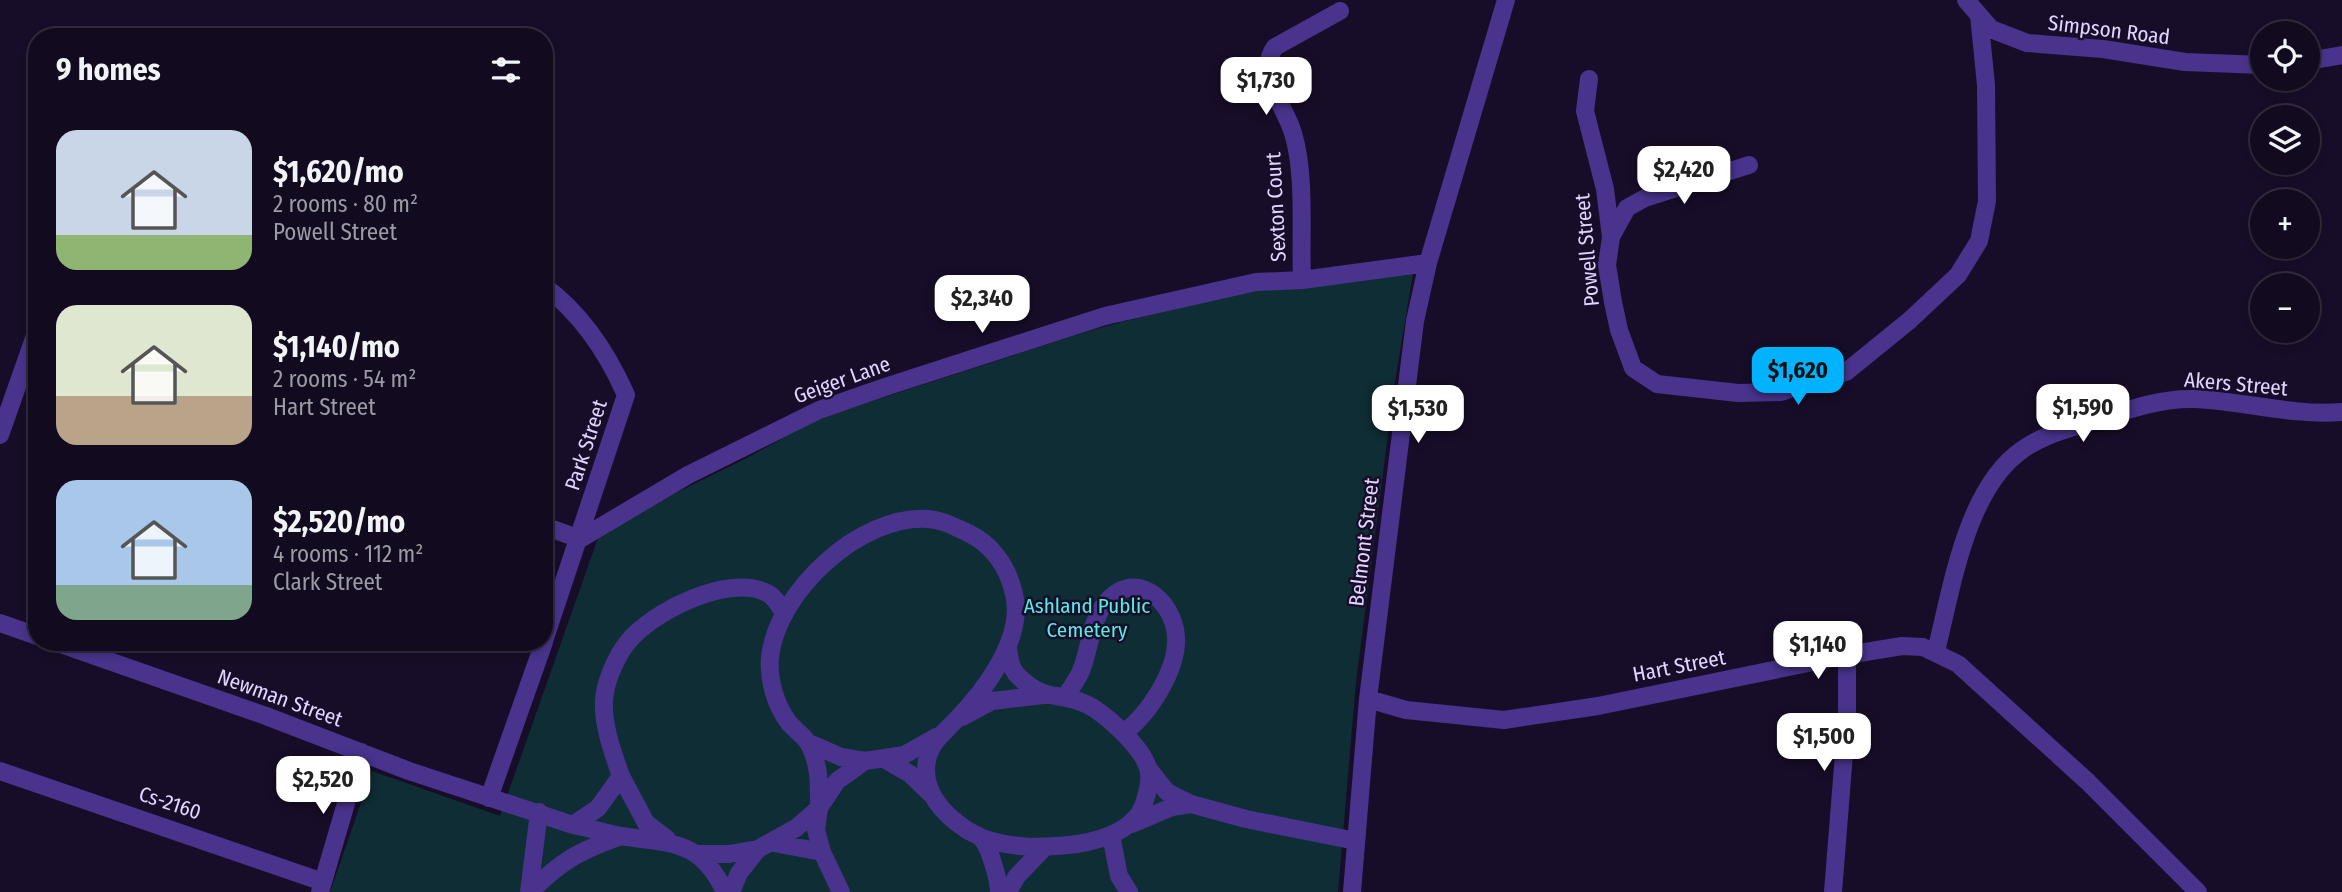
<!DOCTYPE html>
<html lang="en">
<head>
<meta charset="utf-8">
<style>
  :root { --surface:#120a1f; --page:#1f182c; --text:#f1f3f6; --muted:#9c9aa4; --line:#312b3d; --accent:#01b2ff }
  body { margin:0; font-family:"Fira Sans Condensed",sans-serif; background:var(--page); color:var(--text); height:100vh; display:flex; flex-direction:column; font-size:26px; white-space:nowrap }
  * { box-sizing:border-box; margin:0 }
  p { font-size:23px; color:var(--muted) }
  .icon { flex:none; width:38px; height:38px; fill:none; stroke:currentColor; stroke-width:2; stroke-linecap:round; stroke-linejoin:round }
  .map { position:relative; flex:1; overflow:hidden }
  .details { position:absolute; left:28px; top:28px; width:525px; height:623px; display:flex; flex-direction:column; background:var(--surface); border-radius:28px; box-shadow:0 4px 10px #0003,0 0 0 2px var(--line) }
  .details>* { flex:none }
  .tools { position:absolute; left:2250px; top:21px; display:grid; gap:14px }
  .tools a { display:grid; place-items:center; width:70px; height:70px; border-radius:50%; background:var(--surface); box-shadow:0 4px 10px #0003,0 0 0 2px var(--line); font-size:35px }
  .price { position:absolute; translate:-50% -60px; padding:0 16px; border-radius:14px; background:#fff; color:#222; font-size:23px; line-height:46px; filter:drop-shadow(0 2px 4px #0008) }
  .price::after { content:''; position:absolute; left:50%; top:42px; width:21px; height:16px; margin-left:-10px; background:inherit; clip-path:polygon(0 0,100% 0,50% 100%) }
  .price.current { background:var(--accent); color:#111 }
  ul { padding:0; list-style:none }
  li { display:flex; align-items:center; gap:21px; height:175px; padding:0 28px }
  li span { display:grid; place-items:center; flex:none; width:196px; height:140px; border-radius:21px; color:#555 }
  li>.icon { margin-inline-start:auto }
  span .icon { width:84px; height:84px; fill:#fffc; stroke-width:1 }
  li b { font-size:30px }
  h2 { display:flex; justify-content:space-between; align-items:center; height:84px; padding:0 28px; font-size:30px }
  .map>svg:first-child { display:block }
  .green { fill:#0f2d34 }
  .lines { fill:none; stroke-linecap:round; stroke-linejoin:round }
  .minor { stroke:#49338d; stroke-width:18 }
  .labels { text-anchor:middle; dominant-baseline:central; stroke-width:5; stroke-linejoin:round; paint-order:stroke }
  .street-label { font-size:21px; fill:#e2d5ff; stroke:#180d29 }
  .park-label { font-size:21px; fill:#53ede6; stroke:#180d29 }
</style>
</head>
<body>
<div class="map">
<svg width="2342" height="892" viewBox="0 0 2342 892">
  <rect width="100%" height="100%" fill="#180d29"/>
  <path class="green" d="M 1413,273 L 1394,388 L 1356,682 L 1338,892 L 330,892 L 372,771 L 500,816 L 598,538 L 637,512 L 745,459 L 820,418 L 1092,330 L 1213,298 L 1296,283 Z"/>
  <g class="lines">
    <path class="minor" d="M 1966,0 L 1991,29 L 2027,43 L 2103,49 L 2185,62 L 2263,65
      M 2308,61 L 2342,55
      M 1589,79 L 1585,111 L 1605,189 L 1611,237 L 1607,265 L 1613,302 L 1619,330 L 1633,368 L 1657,384 L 1738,393 L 1781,392 L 1846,372 L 1910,320 L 1958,275 L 1979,241 L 1987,201 L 1986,85 L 1979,15
      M 1611,237 L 1627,208 L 1645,198 L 1749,165
      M 1302,280 C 1300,234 1306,176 1293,133 C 1285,105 1255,75 1275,47 L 1340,11
      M 544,286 C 582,314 607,352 626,395 L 544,641
      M 0,435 L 37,330
      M 544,526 L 580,539 L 688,475 L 819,410 L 885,387 L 1105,316 L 1256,282 L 1302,280 L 1428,263
      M 0,623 L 37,636
      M 55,642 L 266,716 L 409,771 L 573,825 L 598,808 L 621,776 C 612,751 600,718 605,692 C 608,676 617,656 627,643 C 651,612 729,573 767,593 C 776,597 779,606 784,614
      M 1936,651 C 1952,588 1966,489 2022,450 C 2044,434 2071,428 2096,420 C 2127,410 2161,398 2194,399 C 2244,401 2292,416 2342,412
      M 1065,698 C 1070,689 1077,680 1081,671 C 1090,649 1090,624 1104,605 C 1132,566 1174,599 1176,637 C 1178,669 1149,715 1123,733
      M 1368,699 L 1406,710 L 1504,720 L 1598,706 L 1847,655 L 1902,646 L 1923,647 L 1958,664 L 2088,782 L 2198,892
      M 962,717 L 992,701 L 1043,695
      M 809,743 L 841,757 L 865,761
      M 884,759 L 910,774 L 932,795
      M 1148,768 L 1167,792 L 1191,804
      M 0,771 L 323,882
      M 621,776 L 646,823 L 667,839
      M 489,798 L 544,642
      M 1132,824 L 1172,807 L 1191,804 L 1246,819 L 1356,841
      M 573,825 C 589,828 605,833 621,836 C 671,844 700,839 725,892
      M 1111,835 L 1119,876 L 1129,892
      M 982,838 C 1015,849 1043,848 1077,844 C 1103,840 1138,829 1145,800 C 1148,791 1151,778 1148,768 C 1142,747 1105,713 1086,704 C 1057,691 1046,703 1018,676 C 1010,668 1009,656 1008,646
      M 774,843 L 822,852 L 841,892
      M 822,852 L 816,830 L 819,808 L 837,781 L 865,761 L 904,755 L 936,737
      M 696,854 L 729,854 L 758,849
      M 320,892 L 361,752
      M 529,892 L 539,812
      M 530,892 C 561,861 579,851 621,836
      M 731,892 L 739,873 L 758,849 L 796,828 L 819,808 C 819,785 820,767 810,746 C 806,737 796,731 789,723 C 776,706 768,680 770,658 C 776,592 861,514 928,519 C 943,520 955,527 968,533 C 992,544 1008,567 1014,594 C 1025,639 983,693 953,723 C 941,735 930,744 927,761 C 921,791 944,815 967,830 C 971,833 977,834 981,838 C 989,845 999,880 999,892
      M 1008,892 L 1017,876 L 1044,848
      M 1352,892 L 1368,699 L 1415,321 L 1428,263 L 1506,0
      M 1833,892 L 1847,716 L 1847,655"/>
  </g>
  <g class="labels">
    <g class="street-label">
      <text transform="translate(2109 30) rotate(7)">Simpson Road</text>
      <text transform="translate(1276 207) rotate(-93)">Sexton Court</text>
      <text transform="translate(1587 250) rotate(-95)">Powell Street</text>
      <text transform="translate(842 380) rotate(-20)">Geiger Lane</text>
      <text transform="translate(2236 384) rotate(5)">Akers Street</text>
      <text transform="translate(586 445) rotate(-72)">Park Street</text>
      <text transform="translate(1364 542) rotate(-83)">Belmont Street</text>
      <text transform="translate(1679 666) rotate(-11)">Hart Street</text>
      <text transform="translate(280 698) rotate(20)">Newman Street</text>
      <text transform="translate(170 803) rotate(18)">Cs-2160</text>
    </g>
    <g class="park-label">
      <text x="1087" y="606">Ashland Public<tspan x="1087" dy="24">Cemetery</tspan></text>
    </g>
  </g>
</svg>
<div class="tools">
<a><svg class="icon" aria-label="locate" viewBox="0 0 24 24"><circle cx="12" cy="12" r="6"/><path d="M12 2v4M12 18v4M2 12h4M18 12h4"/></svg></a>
<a><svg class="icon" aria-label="layers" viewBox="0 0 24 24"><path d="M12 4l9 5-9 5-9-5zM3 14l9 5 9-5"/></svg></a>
<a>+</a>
<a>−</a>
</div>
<b class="price" style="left:1266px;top:117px">$1,730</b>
<b class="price" style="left:1684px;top:206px">$2,420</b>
<b class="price" style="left:982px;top:335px">$2,340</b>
<b class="price current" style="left:1798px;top:407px">$1,620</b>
<b class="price" style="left:2083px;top:444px">$1,590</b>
<b class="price" style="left:1418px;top:445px">$1,530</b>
<b class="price" style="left:1818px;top:681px">$1,140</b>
<b class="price" style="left:1824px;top:773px">$1,500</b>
<b class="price" style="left:323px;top:816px">$2,520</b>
<section class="details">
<h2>9 homes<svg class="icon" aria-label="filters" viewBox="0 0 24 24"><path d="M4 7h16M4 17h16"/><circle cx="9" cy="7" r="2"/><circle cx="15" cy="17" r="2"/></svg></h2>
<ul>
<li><span style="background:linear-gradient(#c9d6e8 75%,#8fb573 0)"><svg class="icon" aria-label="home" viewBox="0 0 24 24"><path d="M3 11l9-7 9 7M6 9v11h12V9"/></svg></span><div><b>$1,620/mo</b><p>2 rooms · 80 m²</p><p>Powell Street</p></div></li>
<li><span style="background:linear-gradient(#dfe7d0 65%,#b9a48a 0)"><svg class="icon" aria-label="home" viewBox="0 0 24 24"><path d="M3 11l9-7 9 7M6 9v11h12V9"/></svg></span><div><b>$1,140/mo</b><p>2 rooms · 54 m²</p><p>Hart Street</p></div></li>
<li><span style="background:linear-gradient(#a9c7e8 75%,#7fa58c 0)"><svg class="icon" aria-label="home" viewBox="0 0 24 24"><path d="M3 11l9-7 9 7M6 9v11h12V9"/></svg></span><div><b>$2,520/mo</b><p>4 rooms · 112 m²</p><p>Clark Street</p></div></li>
</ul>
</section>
</div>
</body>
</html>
